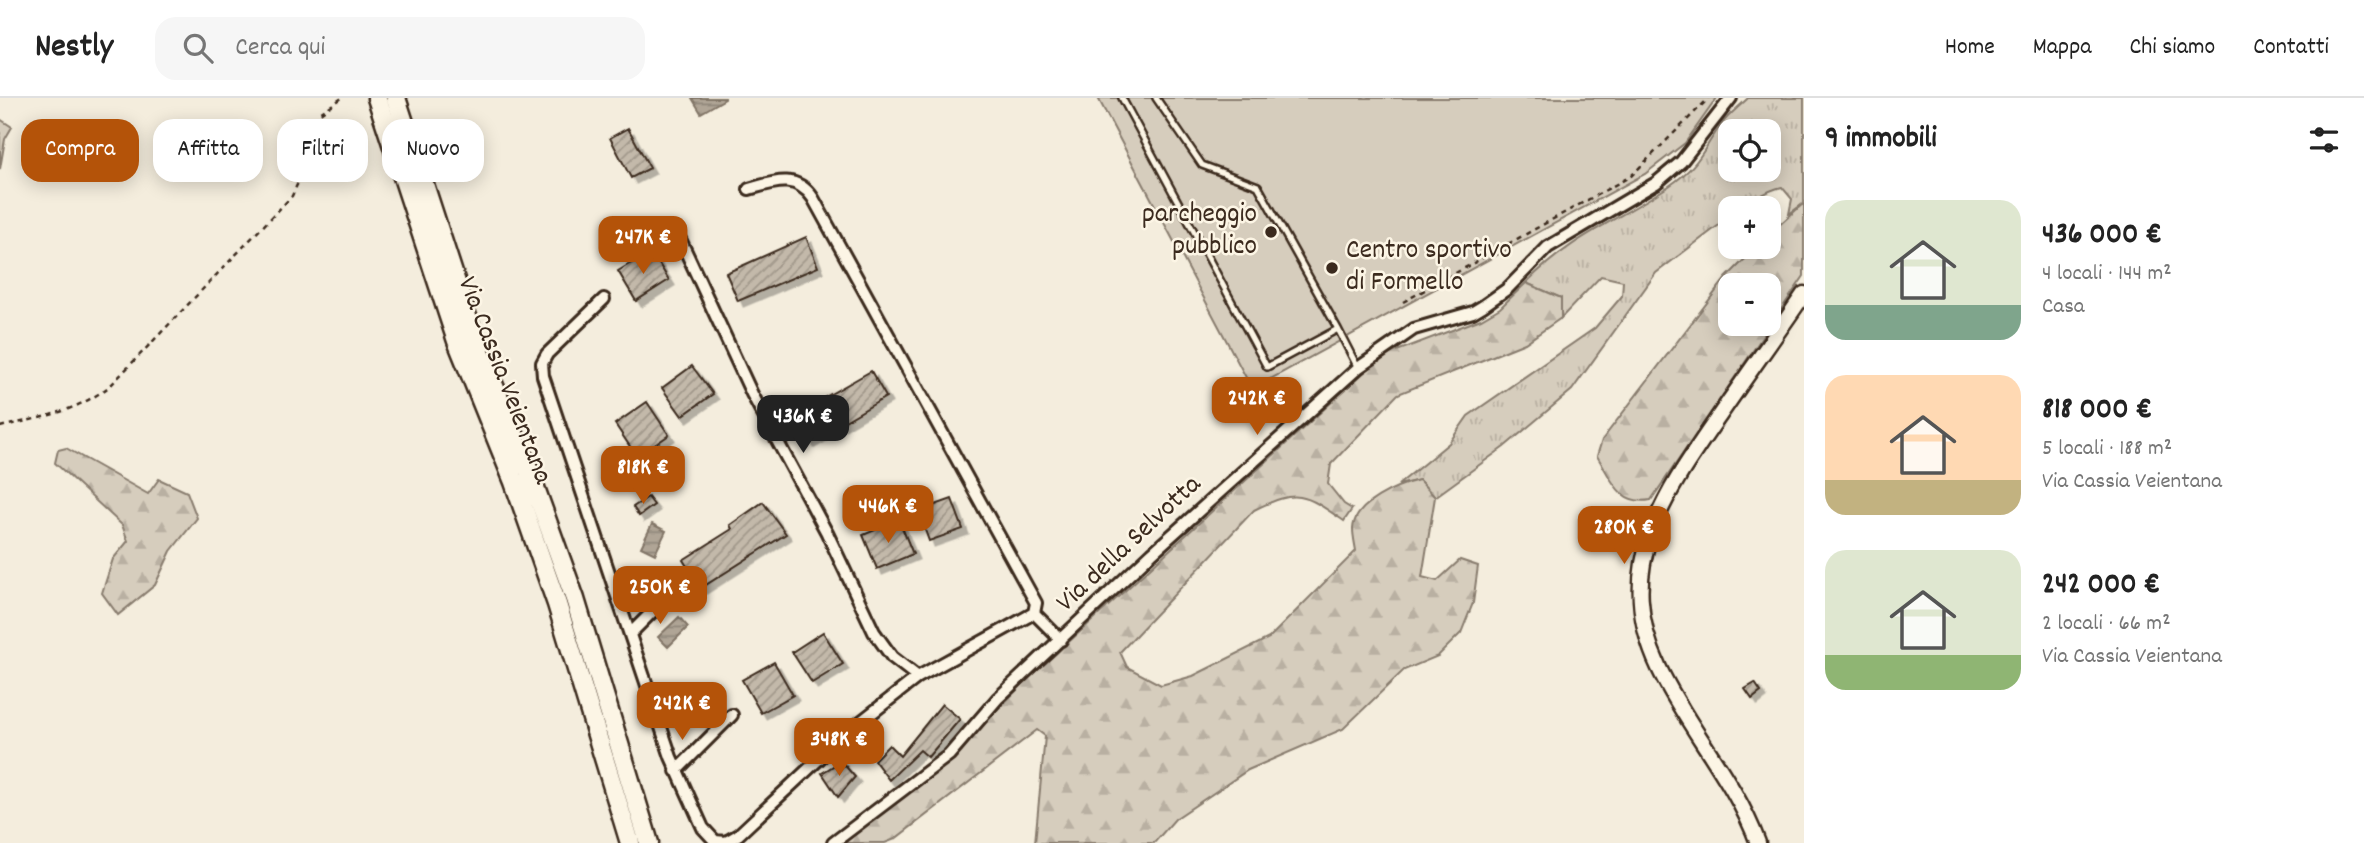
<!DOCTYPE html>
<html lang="it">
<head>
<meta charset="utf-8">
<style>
  :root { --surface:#fff; --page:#f6f6f6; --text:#222; --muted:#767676; --line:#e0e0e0; --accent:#b45309 }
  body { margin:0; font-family:Dekko,sans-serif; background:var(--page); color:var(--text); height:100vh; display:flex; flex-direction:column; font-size:26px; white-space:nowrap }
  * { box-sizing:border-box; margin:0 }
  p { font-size:23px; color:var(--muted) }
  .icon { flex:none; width:38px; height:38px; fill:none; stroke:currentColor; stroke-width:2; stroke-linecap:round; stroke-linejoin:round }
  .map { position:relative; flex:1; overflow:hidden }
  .details { display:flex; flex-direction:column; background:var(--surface); width:560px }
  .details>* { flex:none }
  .top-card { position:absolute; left:21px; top:21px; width:665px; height:63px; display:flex; gap:14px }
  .buttons { position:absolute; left:1718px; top:21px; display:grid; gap:14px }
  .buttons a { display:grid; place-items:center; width:63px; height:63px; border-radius:14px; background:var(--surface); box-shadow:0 4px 18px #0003; font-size:35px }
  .price { position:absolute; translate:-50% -60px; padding:0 16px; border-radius:14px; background:var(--accent); color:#fff; font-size:23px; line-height:46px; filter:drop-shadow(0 2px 4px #0008) }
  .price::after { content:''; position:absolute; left:50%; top:42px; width:21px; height:16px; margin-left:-10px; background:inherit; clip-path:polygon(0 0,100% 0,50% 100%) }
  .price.active { background:#222; color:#fff }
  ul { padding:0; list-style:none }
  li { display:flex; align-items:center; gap:21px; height:175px; padding:0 21px }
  li span { display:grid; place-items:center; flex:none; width:196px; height:140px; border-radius:21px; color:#555 }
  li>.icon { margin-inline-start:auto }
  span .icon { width:84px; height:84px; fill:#fffc; stroke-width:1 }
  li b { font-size:30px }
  h2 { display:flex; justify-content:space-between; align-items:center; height:84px; padding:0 21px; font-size:30px }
  .pill { padding:0 24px; border-radius:21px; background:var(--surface); box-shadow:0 4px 18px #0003; font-size:24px; line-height:63px }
  .pill.active { background:var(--accent); color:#fff }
  header { display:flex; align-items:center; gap:42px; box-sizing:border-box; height:98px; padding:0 35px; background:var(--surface); border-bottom:2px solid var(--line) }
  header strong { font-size:33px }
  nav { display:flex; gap:38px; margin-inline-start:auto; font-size:24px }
  .search { width:490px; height:63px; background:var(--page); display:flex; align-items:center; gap:18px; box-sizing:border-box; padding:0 24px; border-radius:21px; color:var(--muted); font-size:26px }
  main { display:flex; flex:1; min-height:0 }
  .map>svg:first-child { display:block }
  .grass { fill:url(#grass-tufts); stroke:#887c6e; stroke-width:2; fill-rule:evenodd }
  .forest { fill:url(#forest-firs); stroke:#887c6e; stroke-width:2; fill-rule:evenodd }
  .green { fill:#d6cdbd; stroke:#887c6e; stroke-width:2 }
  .water { fill:url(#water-rules); stroke:#817466; stroke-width:2 }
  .building { fill:url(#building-hatch); stroke:#3b2a1e; stroke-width:2; filter:url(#shadow) }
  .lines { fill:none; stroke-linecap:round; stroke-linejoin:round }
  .service-casing { stroke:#3b2a1e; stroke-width:10 }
  .minor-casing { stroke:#3b2a1e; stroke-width:16 }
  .tertiary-casing { stroke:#3b2a1e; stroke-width:19 }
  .trunk-casing { stroke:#3b2a1e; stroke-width:23 }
  .path { stroke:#3b2a1e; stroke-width:2.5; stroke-dasharray:5 5; stroke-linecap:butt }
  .service { stroke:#fcf5e5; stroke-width:5 }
  .minor { stroke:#fcf5e5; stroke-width:10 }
  .tertiary { stroke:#fcf5e5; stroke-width:14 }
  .trunk { stroke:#fcf5e5; stroke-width:18 }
  .poi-dot { fill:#3b2a1e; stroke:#fcf5e5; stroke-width:2.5 }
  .labels { text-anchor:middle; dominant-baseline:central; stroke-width:5; stroke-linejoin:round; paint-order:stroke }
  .poi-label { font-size:28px; fill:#3b2a1e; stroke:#fcf5e5; text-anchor:end }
  .street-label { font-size:28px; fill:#3b2a1e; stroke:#fcf5e5 }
</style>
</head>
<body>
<header>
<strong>Nestly</strong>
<div class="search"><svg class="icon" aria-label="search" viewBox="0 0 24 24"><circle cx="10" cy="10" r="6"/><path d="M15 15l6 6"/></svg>Cerca qui</div>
<nav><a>Home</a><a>Mappa</a><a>Chi siamo</a><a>Contatti</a></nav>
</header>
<main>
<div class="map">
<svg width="1804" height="745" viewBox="0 0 1804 745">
  <defs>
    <pattern id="grass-tufts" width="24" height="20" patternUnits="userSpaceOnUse" patternTransform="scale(1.75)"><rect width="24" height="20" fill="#d6cdbd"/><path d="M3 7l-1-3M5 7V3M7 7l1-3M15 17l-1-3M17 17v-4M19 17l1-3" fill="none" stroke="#b9b0a2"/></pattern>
    <pattern id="forest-firs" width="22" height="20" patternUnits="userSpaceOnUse" patternTransform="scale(1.75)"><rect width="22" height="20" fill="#d6cdbd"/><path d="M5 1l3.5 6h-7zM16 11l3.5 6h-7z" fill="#b9b0a2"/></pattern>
    <pattern id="water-rules" width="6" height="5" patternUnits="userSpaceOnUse" patternTransform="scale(1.75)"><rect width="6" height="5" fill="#b0a596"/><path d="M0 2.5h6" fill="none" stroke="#90877a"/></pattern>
    <pattern id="building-hatch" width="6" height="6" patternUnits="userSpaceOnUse" patternTransform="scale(1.75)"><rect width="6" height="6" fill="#c3b9aa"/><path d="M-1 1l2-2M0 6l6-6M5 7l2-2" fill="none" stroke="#a0978a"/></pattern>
    <filter id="shadow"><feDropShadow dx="5.5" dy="5.5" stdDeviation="0" flood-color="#0004"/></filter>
  </defs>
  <rect width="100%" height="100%" fill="#f4eddd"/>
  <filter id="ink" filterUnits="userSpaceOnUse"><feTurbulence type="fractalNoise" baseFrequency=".0143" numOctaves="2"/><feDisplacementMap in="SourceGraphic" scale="14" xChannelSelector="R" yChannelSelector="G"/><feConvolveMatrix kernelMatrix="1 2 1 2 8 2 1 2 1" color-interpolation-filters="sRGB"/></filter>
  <g filter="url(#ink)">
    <path class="grass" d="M 1748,0 L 1804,0 L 1804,105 L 1789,116 L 1792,101 L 1782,89 C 1760,93 1750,110 1731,110 L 1731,118 L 1656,175 L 1572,292 L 1504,349 L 1435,399 L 1419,382 L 1398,387 L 1449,345 L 1468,318 L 1595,230 L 1622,198 L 1623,183 L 1601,178 L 1561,220 L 1561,200 L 1526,185 C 1570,139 1619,122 1669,88 C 1700,67 1701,54 1721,27 C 1728,17 1739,9 1748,0 ZM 1731,33 L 1769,33 L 1769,72 L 1731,72 Z"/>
    <path class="forest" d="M 0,21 L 12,29 L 5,41 L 0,71 Z
      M 1804,105 L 1804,178 L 1651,402 C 1619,408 1612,382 1597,358 L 1602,342 L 1726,180 L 1757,149 L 1769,149 L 1769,136 ZM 1769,187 L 1769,226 L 1731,226 L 1731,187 Z
      M 1526,185 L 1561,200 L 1561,220 L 1525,245 L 1398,296 L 1331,366 L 1328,386 L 1344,406 L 1352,411 L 1344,423 C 1305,396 1298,390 1254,412 L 1120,554 L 1127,569 L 1161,587 L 1193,578 L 1269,540 L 1356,453 C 1355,446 1353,438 1353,431 C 1354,405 1398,387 1419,382 L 1435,399 L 1422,479 L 1437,483 L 1460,462 L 1478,468 L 1473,505 L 1461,535 L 1438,558 L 1404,572 L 1343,631 L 1248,672 L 1175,721 L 1154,745 L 1035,745 L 1045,638 L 1037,632 L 895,741 L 885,745 L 841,745 L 875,716 L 931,678 L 1026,583 L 1381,259 L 1481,221 L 1500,210 Z
      M 66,350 L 148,396 L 159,381 L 187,394 L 197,420 L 171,453 L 155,487 L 118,517 L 102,495 L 113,461 L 128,443 L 122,427 L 55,365 L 58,352 Z"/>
    <path class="green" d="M 1098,0 L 1717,0 L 1685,45 L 1645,76 L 1252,291 Z"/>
    <path class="water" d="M 692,0 L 725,0 L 725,1 L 701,15 Z
      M 652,426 L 666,433 L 655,456 L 641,449 Z
      M 679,519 L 688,529 L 668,549 L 658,539 Z"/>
    <path class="building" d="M 628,30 L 650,70 L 631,80 L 610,40 Z
      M 806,139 L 818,169 L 738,203 L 726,175 Z
      M 651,153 L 669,182 L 636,203 L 618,173 Z
      M 692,268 L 713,296 L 682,318 L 662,290 Z
      M 871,273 L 886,299 L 809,344 L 794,317 Z
      M 647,304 L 669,337 L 637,359 L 615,326 Z
      M 648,399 L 654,407 L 639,418 L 633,409 Z
      M 952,401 L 963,431 L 929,443 L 918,413 Z
      M 763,404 L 786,436 L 701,490 L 683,462 L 732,431 L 730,427 Z
      M 899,422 L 913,456 L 877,471 L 863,437 Z
      M 646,469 L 651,488 L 625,496 L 619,478 Z
      M 823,534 L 843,566 L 812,585 L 792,554 Z
      M 774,564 L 793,597 L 761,615 L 742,582 Z
      M 1755,585 L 1761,594 L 1752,601 L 1745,591 Z
      M 942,606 L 960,621 L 928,659 L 920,652 L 889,682 L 874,662 L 889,647 L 900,658 Z
      M 841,663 L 855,679 L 838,699 L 822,675 Z"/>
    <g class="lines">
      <defs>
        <path id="service" d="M 1122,0 L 1267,269 L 1338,231 L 1358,270
          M 1156,0 L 1202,67 L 1258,88 L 1338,231"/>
        <path id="minor" d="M 749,91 C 774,84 796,75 813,100 L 1036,505 L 1034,515 L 1061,542
          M 681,143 L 752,296 L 827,435 L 874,534 L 892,559 L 918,579
          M 604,201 L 547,256 L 542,265 L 543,278 L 671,659 L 703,730 L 715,743 L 726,744 L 738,737 L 849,633 L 918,579 L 1034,515
          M 630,536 L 667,499
          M 676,673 L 732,617
          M 833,745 L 949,657 L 998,600 L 1152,455 L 1358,270 L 1414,231 L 1473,214 L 1483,208 L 1507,191 L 1548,149 L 1656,85 L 1681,64 L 1731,0"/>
        <path id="tertiary" d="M 1758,745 C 1735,682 1688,631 1659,570 C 1612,470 1663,399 1719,318 C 1747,277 1776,237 1804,196"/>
        <path id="trunk" d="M 377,0 L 457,243 L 514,384 L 557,506 L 630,745
          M 396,0 L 473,237 L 529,373 L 575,501 L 649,745"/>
      </defs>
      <use href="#service" class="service-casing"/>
      <use href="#minor" class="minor-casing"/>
      <use href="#tertiary" class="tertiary-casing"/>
      <use href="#trunk" class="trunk-casing"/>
      <path class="path" d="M 1403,204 L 1631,78 L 1709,0
        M 0,329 C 42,319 74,315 110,288 L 292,98 L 304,71 L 320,15 L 342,0"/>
      <use href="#service" class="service"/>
      <use href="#minor" class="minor"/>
      <use href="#tertiary" class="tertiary"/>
      <use href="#trunk" class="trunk"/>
    </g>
  </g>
  <g class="poi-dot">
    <circle cx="1271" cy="134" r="7"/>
    <circle cx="1332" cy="170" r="7"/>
  </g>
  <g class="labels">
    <g class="poi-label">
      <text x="1257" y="118">parcheggio<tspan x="1257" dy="32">pubblico</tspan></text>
      <text x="1346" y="154" text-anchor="start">Centro sportivo<tspan x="1346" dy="32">di Formello</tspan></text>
    </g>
    <g class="street-label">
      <text transform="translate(503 283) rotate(69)">Via Cassia Veientana</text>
      <text transform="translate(1130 447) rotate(-43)">Via della Selvotta</text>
    </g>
  </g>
</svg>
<div class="buttons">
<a><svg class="icon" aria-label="locate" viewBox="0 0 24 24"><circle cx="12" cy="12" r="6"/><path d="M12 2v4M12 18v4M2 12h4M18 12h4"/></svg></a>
<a>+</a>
<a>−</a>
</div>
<b class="price" style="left:643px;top:178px">247K €</b>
<b class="price" style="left:1257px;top:339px">242K €</b>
<b class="price active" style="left:803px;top:357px">436K €</b>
<b class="price" style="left:643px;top:408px">818K €</b>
<b class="price" style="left:888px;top:447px">446K €</b>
<b class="price" style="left:1624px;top:468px">280K €</b>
<b class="price" style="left:660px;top:528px">250K €</b>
<b class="price" style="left:682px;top:644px">242K €</b>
<b class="price" style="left:839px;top:680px">348K €</b>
<div class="top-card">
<a class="pill active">Compra</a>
<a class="pill">Affitta</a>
<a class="pill">Filtri</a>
<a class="pill">Nuovo</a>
</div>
</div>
<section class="details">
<h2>9 immobili<svg class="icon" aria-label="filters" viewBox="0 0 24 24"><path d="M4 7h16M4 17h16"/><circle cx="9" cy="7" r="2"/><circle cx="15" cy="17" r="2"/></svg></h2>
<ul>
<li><span style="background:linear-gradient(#dfe7d0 75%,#7fa58c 0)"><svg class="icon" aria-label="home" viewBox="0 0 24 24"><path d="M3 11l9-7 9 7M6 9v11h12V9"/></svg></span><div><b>436 000 €</b><p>4 locali · 144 m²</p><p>Casa</p></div></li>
<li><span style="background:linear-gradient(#ffd9b3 75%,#c2b280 0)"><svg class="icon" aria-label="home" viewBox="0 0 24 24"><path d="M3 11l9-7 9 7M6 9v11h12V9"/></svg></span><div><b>818 000 €</b><p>5 locali · 188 m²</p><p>Via Cassia Veientana</p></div></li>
<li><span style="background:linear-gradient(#dfe7d0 75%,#8fb573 0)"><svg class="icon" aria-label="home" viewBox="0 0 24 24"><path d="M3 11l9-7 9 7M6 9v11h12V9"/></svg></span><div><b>242 000 €</b><p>2 locali · 66 m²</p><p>Via Cassia Veientana</p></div></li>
</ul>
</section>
</main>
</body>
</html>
